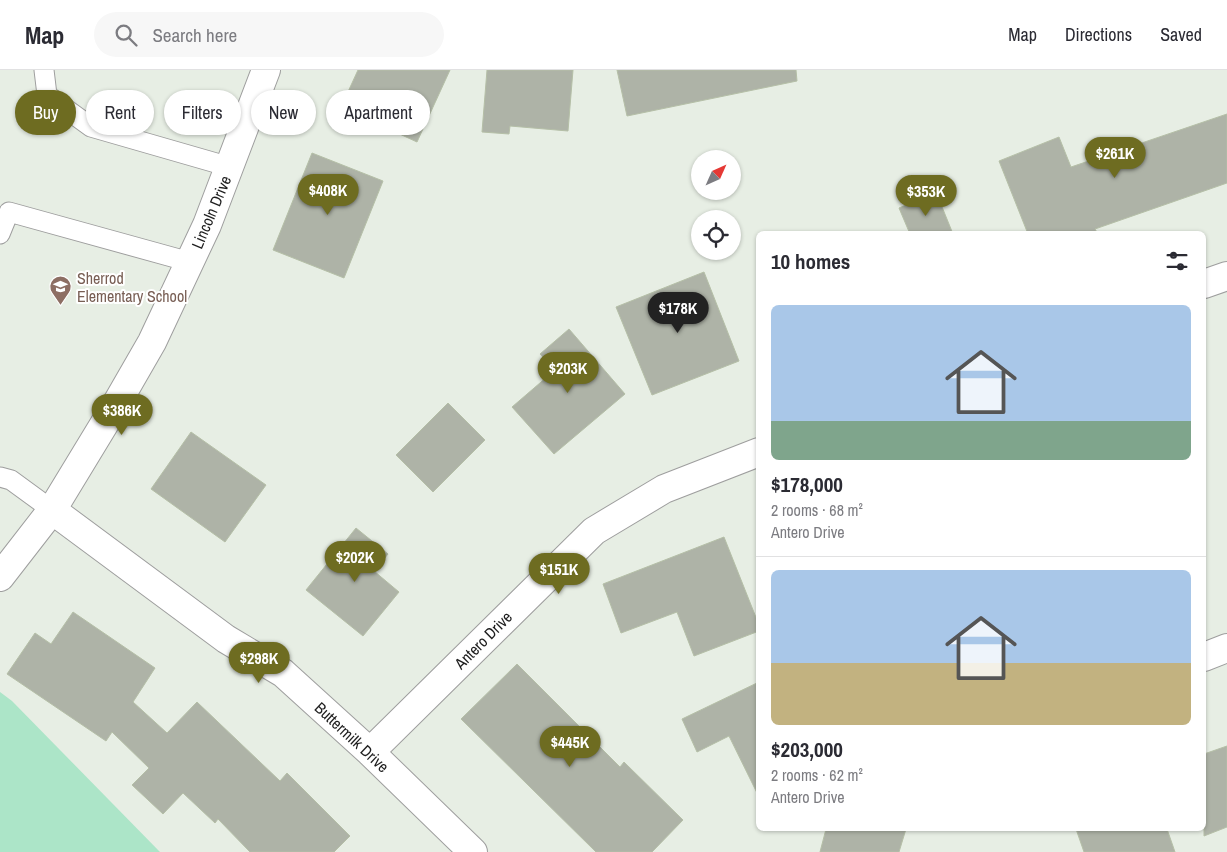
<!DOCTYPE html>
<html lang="en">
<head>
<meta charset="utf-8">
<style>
  :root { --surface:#fff; --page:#f7f7f7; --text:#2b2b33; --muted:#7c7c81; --line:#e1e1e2; --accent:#6e6c21 }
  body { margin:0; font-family:"Archivo Narrow",sans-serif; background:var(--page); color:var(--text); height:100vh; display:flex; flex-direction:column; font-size:19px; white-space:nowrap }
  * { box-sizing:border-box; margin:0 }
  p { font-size:16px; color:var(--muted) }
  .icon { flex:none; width:28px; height:28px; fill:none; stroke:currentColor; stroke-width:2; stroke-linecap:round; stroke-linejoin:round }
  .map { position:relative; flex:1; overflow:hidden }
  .sheet { position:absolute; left:756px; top:161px; width:450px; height:600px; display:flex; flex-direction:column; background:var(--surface); border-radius:8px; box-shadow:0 1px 4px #0004 }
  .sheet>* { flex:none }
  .top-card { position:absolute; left:15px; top:20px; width:475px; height:45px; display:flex; gap:10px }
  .needle { width:32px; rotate:45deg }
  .controls { position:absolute; left:691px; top:80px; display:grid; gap:10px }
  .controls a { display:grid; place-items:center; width:50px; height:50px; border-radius:50%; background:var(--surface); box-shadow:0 1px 4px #0004; font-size:25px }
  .price { position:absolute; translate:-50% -42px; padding:0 11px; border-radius:18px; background:var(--accent); color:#fff; font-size:16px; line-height:32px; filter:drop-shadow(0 1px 2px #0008) }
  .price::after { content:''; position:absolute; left:50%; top:30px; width:15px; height:11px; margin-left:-8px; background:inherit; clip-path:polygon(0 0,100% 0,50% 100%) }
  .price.active { background:#222; color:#fff }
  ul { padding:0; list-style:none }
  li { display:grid; align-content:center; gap:10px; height:265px; padding:0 15px }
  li+li { border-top:1px solid var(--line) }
  li span { display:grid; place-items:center; height:155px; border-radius:8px; color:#555 }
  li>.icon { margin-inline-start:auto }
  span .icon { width:90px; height:90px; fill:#fffc; stroke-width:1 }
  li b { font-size:21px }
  h2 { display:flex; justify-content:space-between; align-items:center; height:60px; padding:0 15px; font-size:21px }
  .pill { padding:0 18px; border-radius:22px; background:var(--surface); box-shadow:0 1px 4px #0004; font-size:18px; line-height:45px }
  .pill.active { background:var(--accent); color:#fff }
  header { display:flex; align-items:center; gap:30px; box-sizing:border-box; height:70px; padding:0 25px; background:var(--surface); border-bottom:1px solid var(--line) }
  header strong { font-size:24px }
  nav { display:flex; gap:28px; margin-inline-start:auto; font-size:18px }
  .search { width:350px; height:45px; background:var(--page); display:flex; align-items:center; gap:12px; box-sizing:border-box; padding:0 18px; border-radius:28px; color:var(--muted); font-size:19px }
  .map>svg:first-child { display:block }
  .grass { fill:#ace5c8 }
  .building { fill:#aeb3a7; stroke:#b5bfa7 }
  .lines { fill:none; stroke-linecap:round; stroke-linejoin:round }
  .service-casing { stroke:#9e9e9e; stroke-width:21 }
  .minor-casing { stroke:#9e9e9e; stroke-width:30 }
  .tertiary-casing { stroke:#9e9e9e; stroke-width:30 }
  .service { stroke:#fff; stroke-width:19 }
  .minor { stroke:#fff; stroke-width:28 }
  .tertiary { stroke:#fff; stroke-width:28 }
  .labels { text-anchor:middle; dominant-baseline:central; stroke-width:4; stroke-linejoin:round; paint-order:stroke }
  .street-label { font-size:16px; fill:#1d1d1d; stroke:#fff }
  .education-label { font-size:16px; fill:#785e54; stroke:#fff; text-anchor:start }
</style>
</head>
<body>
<header>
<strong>Map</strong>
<div class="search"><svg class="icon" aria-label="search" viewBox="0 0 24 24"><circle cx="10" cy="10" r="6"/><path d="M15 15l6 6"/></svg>Search here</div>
<nav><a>Map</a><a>Directions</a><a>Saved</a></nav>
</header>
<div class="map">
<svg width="1227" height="782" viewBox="0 0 1227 782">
  <rect width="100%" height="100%" fill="#e7eee4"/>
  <path class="grass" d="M 0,622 L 12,631 L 160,782 L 0,782 Z"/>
  <path class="building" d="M 358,0 L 450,0 L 417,72 L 341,37 Z
    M 487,0 L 573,0 L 568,61 L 510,56 L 509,64 L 482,62 Z
    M 617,0 L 796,0 L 797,11 L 627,46 Z
    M 1227,44 L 1227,113 L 1095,159 L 1098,164 L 1028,164 L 999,91 L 1059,67 L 1071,97 Z
    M 312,83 L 383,111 L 344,208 L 273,180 Z
    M 936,122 L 953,164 L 910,164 L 899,138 Z
    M 704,202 L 739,291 L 652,325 L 616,237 Z
    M 569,259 L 625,324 L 554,384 L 512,337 L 555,300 L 540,284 Z
    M 448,333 L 485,370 L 433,422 L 396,385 Z
    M 191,362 L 266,415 L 225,472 L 151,419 Z
    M 356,458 L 388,484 L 374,501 L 399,522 L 363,566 L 306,520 Z
    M 724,467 L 759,555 L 759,561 L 694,586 L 677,542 L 621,563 L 603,514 Z
    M 73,542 L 155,598 L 133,632 L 167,663 L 197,632 L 280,711 L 287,703 L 350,766 L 334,782 L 250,782 L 218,749 L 215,753 L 183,723 L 163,744 L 132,715 L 149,698 L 112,662 L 106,671 L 7,604 L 35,563 L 51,574 Z
    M 517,594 L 620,697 L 624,692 L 683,750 L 652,782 L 596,782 L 461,649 Z
    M 759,612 L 759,727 L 729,666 L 697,682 L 682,649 Z
    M 1227,676 L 1227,757 L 1204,766 L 1204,684 Z
    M 826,759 L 906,759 L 899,782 L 820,782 Z
    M 1076,759 L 1167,759 L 1175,782 L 1084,782 Z"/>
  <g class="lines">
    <defs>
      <path id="service" d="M 44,0 L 47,25 L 91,57 L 230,97
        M 0,164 L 9,142 L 190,192
        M 0,407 L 11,410 L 52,440"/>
      <path id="minor" d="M 1204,214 L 1227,206
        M 52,440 L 226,569 L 283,603 L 370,682 L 473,782
        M 1204,587 L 1227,578
        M 370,682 L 594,461 L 664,419 L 759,382"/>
      <path id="tertiary" d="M 0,507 L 52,440 L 114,338 L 152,272 L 207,155 L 266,0"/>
    </defs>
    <use href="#service" class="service-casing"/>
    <use href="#minor" class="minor-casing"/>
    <use href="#tertiary" class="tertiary-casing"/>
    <use href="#service" class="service"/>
    <use href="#minor" class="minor"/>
    <use href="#tertiary" class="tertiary"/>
  </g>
  <defs>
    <symbol id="school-pin" viewBox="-11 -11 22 30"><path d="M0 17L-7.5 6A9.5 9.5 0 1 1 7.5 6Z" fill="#8d6e63" stroke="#fff"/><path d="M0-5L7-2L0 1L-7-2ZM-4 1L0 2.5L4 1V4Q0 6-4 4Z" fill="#fff"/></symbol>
  </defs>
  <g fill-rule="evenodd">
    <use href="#school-pin" x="48" y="204" width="25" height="34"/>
  </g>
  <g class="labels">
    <g class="street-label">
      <text transform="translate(211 142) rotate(-67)">Lincoln Drive</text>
      <text transform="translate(483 570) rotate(-45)">Antero Drive</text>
      <text transform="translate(352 667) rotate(43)">Buttermilk Drive</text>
    </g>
    <g class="education-label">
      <text x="77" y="208">Sherrod<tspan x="77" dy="18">Elementary School</tspan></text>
    </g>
  </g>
</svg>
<div class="controls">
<a><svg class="needle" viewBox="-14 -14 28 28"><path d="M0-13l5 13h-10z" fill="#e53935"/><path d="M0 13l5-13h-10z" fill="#7c7c81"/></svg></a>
<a><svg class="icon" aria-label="locate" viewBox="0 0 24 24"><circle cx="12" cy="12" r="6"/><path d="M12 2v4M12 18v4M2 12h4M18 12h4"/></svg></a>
</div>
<b class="price" style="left:1115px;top:109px">$261K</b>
<b class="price" style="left:328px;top:146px">$408K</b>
<b class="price" style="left:926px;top:147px">$353K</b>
<b class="price active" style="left:678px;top:264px">$178K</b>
<b class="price" style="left:568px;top:324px">$203K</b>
<b class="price" style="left:122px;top:366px">$386K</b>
<b class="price" style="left:355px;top:513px">$202K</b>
<b class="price" style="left:559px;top:525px">$151K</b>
<b class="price" style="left:259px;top:614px">$298K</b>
<b class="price" style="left:570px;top:698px">$445K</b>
<div class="top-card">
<a class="pill active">Buy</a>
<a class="pill">Rent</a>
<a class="pill">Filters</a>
<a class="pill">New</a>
<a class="pill">Apartment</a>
</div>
<section class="sheet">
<h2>10 homes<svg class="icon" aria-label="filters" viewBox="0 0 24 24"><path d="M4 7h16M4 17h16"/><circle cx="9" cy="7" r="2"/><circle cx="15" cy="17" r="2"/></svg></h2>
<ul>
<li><span style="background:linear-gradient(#a9c7e8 75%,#7fa58c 0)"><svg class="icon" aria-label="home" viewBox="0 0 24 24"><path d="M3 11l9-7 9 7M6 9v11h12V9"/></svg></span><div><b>$178,000</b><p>2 rooms · 68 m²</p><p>Antero Drive</p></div></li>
<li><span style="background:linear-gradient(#a9c7e8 60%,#c2b280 0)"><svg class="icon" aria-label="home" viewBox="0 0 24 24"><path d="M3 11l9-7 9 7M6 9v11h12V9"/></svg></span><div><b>$203,000</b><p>2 rooms · 62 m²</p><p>Antero Drive</p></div></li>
</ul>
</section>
</div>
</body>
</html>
